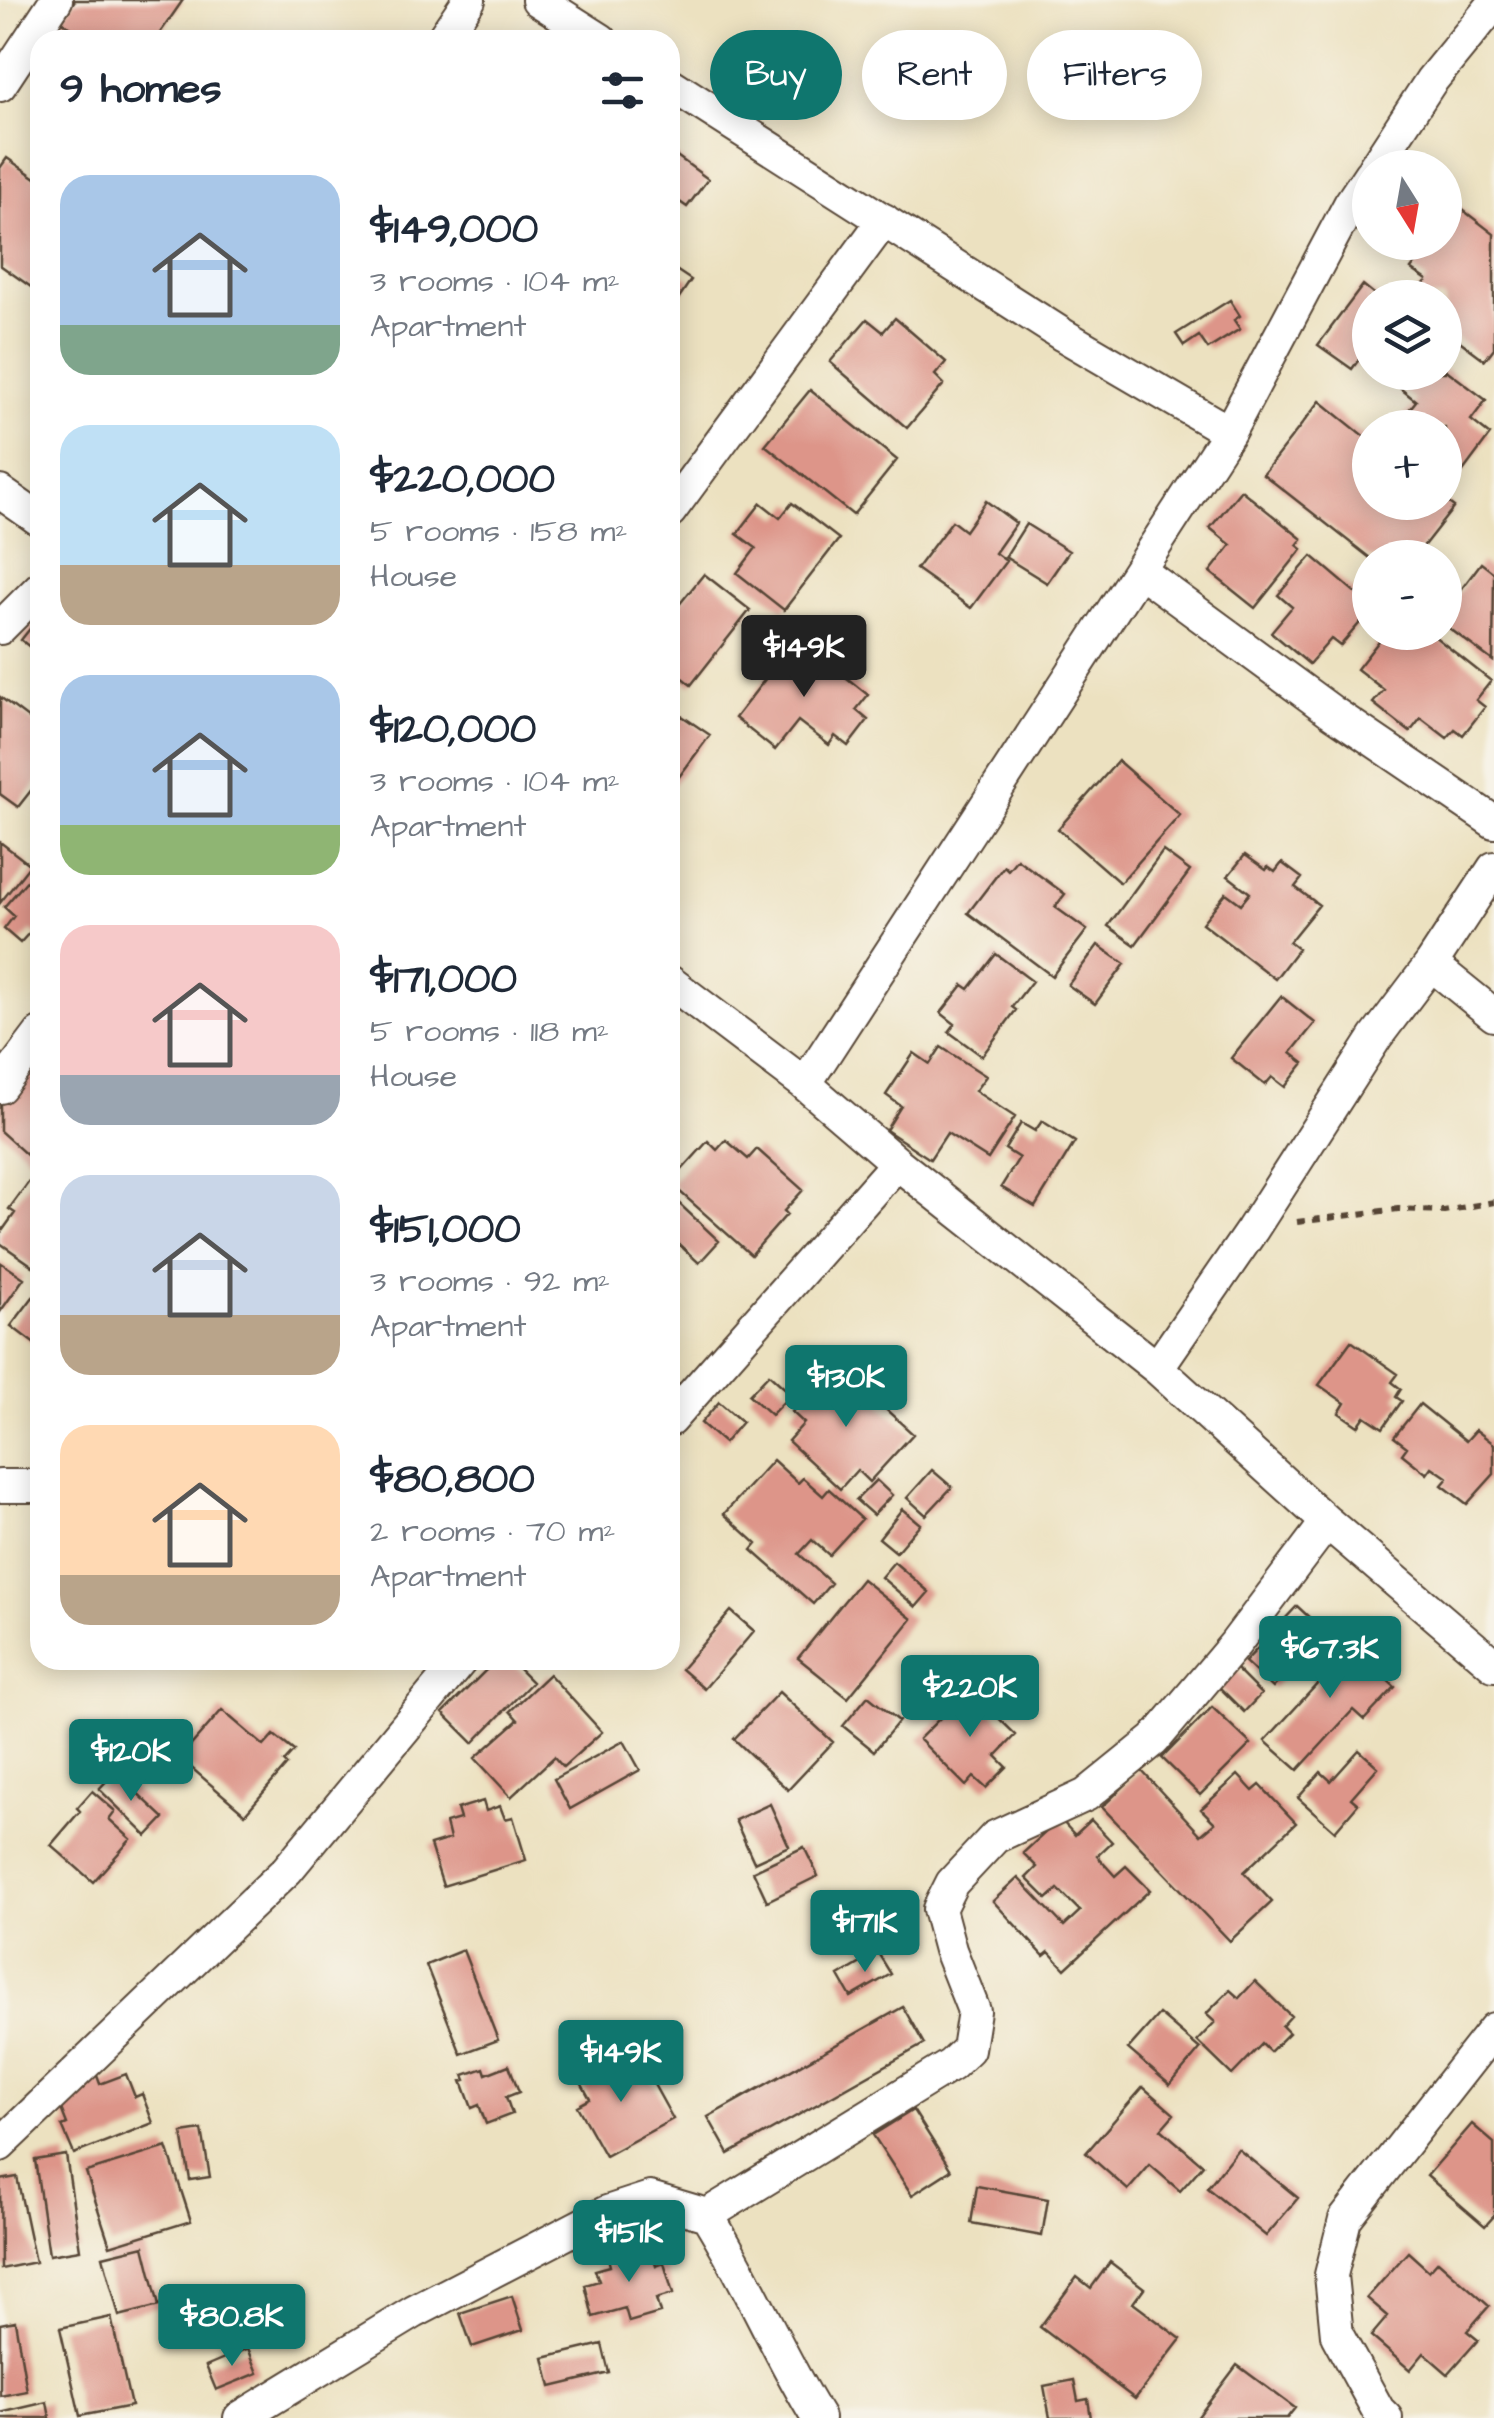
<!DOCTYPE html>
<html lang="en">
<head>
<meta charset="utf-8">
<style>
  :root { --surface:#fff; --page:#f2f2f3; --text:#1f2937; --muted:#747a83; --accent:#0f766e }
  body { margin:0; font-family:"Architects Daughter",sans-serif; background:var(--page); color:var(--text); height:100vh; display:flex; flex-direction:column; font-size:38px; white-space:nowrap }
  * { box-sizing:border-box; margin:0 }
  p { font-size:32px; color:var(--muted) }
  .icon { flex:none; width:55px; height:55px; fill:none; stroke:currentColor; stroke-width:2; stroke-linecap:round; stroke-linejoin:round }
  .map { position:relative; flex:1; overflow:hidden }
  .details { position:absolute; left:30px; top:30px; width:650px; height:1640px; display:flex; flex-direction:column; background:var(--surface); border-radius:30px; box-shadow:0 5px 25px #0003 }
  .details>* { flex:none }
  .hud { position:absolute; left:710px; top:30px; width:632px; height:90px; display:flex; gap:20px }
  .needle { width:65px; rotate:169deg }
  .fabs { position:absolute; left:1352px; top:150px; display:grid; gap:20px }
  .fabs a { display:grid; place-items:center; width:110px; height:110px; border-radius:50%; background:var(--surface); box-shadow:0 5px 25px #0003; font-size:50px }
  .price { position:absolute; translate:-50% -85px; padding:0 22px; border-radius:10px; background:var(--accent); color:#fff; font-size:32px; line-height:65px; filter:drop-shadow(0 2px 5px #0008) }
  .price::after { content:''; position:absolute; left:50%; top:60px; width:30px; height:22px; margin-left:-15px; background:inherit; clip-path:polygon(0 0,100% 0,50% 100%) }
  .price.selected { background:#222; color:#fff }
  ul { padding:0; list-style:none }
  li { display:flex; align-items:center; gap:30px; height:250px; padding:0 30px }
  li span { display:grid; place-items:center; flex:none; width:280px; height:200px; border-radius:30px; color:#555 }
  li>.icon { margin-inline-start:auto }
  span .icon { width:120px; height:120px; fill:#fffc; stroke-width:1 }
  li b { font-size:42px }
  h2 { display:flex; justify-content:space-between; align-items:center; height:120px; padding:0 30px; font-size:42px }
  .tag { padding:0 35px; border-radius:45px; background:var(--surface); box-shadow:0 5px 25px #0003; font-size:35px; line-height:90px }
  .tag.selected { background:var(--accent); color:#fff }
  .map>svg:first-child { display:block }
  .building { fill:#dd9589 }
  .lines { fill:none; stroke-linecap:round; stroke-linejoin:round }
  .minor-casing { stroke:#564536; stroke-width:36 }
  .path { stroke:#564536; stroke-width:6; stroke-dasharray:8 8; stroke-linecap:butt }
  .minor { stroke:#fff; stroke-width:32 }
</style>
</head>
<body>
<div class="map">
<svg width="1494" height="2418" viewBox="0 0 1494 2418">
  <rect width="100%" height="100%" fill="#f7f3e8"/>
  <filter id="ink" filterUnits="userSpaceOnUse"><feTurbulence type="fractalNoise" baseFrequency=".01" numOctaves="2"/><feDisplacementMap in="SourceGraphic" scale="20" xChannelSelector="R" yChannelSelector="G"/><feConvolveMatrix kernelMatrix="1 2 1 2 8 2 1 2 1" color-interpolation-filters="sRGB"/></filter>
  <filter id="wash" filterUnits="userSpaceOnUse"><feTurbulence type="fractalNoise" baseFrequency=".0048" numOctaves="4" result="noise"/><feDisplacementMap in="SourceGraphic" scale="40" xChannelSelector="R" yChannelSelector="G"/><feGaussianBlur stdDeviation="2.25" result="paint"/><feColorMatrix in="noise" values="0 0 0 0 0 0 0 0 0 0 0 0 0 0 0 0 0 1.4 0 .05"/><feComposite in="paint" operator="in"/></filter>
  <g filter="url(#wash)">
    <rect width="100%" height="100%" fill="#ece1c0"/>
    <g id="blocks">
      <path class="building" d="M 75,0 L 183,0 L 160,33 L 169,40 L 81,40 L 83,36 L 61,21 Z
        M 670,151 L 708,179 L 687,207 L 670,195 Z
        M 7,158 L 40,181 L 40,274 L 31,287 L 0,265 L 0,168 Z
        M 1459,207 L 1494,234 L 1494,348 L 1485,360 L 1445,330 L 1445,298 L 1413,298 L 1427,280 L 1411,269 L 1432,242 L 1445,242 L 1445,226 Z
        M 670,266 L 691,280 L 670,311 Z
        M 1363,285 L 1379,298 L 1370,298 L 1370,344 L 1352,369 L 1318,345 Z
        M 1230,300 L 1240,316 L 1234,320 L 1240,329 L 1208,349 L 1199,336 L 1184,346 L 1176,334 Z
        M 895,318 L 946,362 L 935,375 L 944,384 L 907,428 L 830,362 L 867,319 L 883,332 Z
        M 1445,369 L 1486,400 L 1471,420 L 1490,435 L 1452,486 L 1445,481 L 1445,428 L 1406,428 L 1399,422 L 1416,401 L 1401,389 L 1414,372 L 1445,372 Z
        M 810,390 L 897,460 L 853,515 L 765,445 Z
        M 1320,401 L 1370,441 L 1370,502 L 1445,502 L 1445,500 L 1454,507 L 1414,558 L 1370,558 L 1263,474 Z
        M 1241,490 L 1302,539 L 1297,545 L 1302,549 L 1255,608 L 1210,572 L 1231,545 L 1210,528 Z
        M 986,501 L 1016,523 L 995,553 L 1006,561 L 971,608 L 916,569 L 952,521 L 965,531 Z
        M 761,503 L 780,518 L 792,503 L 839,539 L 784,610 L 737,573 L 756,548 L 737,534 Z
        M 1026,524 L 1069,551 L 1047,583 L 1005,557 Z
        M 1312,556 L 1370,605 L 1370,611 L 1340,646 L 1331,639 L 1309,664 L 1271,632 L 1292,607 L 1278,595 Z
        M 1481,563 L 1494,573 L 1493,661 L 1445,625 L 1445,611 Z
        M 704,574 L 750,610 L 691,685 L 670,668 L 670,607 L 674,611 Z
        M 40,616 L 40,655 L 21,640 Z
        M 1386,632 L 1429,632 L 1491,681 L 1476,700 L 1485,707 L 1463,735 L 1455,729 L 1447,738 L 1421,718 L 1410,732 L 1373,703 L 1384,690 L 1357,669 Z
        M 797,638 L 868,695 L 856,710 L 868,720 L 848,746 L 835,736 L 829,745 L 798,721 L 775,750 L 735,718 Z
        M 0,697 L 40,727 L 40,779 L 18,807 L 0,794 Z
        M 682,716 L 710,735 L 670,789 L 670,732 Z
        M 1118,761 L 1180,815 L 1120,883 L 1058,829 Z
        M 0,842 L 30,865 L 0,903 Z
        M 1163,851 L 1190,871 L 1135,945 L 1108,926 Z
        M 1245,855 L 1266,870 L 1268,867 L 1275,872 L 1282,863 L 1302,878 L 1295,887 L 1319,905 L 1289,942 L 1298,949 L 1275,979 L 1202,923 L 1226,893 L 1241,904 L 1250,893 L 1228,876 Z
        M 1017,859 L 1065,894 L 1055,907 L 1087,930 L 1052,976 L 968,913 L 1004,866 L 1008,870 Z
        M 36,870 L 40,874 L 40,938 L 31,931 L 20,943 L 4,929 L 14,916 L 4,907 Z
        M 1098,945 L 1125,964 L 1095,1004 L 1068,985 Z
        M 996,954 L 1032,981 L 1012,1007 L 1016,1010 L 982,1056 L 949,1032 L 955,1024 L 941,1013 L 963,985 L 969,989 Z
        M 1281,996 L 1315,1023 L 1291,1053 L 1304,1063 L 1285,1087 L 1272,1077 L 1265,1085 L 1231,1058 Z
        M 941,1047 L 986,1076 L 975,1091 L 1015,1117 L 988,1159 L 947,1133 L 930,1159 L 886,1130 L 901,1106 L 886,1095 L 914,1053 L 930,1064 Z
        M 40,1060 L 40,1167 L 0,1131 L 0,1105 Z
        M 1042,1121 L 1075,1142 L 1035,1207 L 1001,1187 L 1019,1158 L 1005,1149 L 1021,1123 L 1035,1131 Z
        M 726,1140 L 748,1159 L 757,1149 L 803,1190 L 784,1211 L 787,1214 L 751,1255 L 670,1183 L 708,1141 L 717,1150 Z
        M 36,1172 L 40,1174 L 40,1271 L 0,1243 L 0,1234 L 15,1213 L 9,1209 Z
        M 670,1195 L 719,1241 L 699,1263 L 670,1236 Z
        M 0,1262 L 24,1278 L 0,1312 Z
        M 33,1297 L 40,1302 L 40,1348 L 11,1326 Z
        M 1351,1341 L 1398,1374 L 1392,1382 L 1401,1389 L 1396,1397 L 1402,1401 L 1383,1428 L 1365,1416 L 1358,1426 L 1339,1413 L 1345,1403 L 1319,1385 Z
        M 836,1364 L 913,1434 L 869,1482 L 857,1470 L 840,1489 L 788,1441 L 804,1423 L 792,1412 Z
        M 769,1374 L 791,1394 L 771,1415 L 749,1395 Z
        M 719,1402 L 742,1422 L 724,1443 L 701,1423 Z
        M 1420,1404 L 1466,1441 L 1476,1430 L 1494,1444 L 1494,1474 L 1467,1504 L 1442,1485 L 1448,1478 L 1432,1467 L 1427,1474 L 1402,1454 L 1407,1447 L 1394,1437 Z
        M 773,1460 L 798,1483 L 803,1478 L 823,1496 L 829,1489 L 862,1519 L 829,1555 L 812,1540 L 799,1554 L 831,1583 L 813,1604 L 752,1550 L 757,1544 L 724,1514 Z
        M 932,1470 L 952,1487 L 926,1515 L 907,1498 Z
        M 876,1480 L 892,1495 L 873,1515 L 856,1500 Z
        M 902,1509 L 920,1524 L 896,1552 L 879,1538 Z
        M 894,1562 L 929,1592 L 916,1607 L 881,1577 Z
        M 862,1579 L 912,1619 L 848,1698 L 798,1658 Z
        M 1297,1606 L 1324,1631 L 1273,1688 L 1245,1662 Z
        M 731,1611 L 754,1631 L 704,1689 L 681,1669 Z
        M 1337,1636 L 1350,1649 L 1354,1645 L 1386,1674 L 1384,1677 L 1395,1687 L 1364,1720 L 1353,1710 L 1298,1770 L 1265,1741 L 1319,1682 L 1306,1670 Z
        M 496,1660 L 510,1660 L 532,1682 L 473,1743 L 443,1713 Z
        M 1235,1668 L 1261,1694 L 1244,1712 L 1218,1686 Z
        M 549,1674 L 602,1732 L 563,1767 L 554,1757 L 511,1797 L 475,1758 L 518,1720 L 510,1711 Z
        M 969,1689 L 1016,1735 L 996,1756 L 1007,1767 L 986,1788 L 974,1777 L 966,1786 L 919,1739 Z
        M 779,1692 L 833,1742 L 788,1790 L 734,1739 Z
        M 868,1696 L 899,1721 L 874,1751 L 843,1726 Z
        M 1212,1707 L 1251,1744 L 1200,1795 L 1162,1758 Z
        M 222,1710 L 264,1746 L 274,1735 L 294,1751 L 284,1762 L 287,1765 L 245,1814 L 180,1758 Z
        M 624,1741 L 640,1770 L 570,1809 L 554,1779 Z
        M 1359,1750 L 1378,1767 L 1351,1798 L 1358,1804 L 1335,1831 L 1298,1798 L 1321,1772 L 1331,1781 Z
        M 1141,1770 L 1201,1835 L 1215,1823 L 1201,1809 L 1238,1775 L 1253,1791 L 1260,1785 L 1296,1823 L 1244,1872 L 1272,1902 L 1230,1941 L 1102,1807 Z
        M 115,1772 L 164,1818 L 147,1836 L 99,1789 Z
        M 92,1791 L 115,1811 L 109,1819 L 131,1839 L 93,1882 L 51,1845 L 80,1811 L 77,1808 Z
        M 483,1801 L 486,1811 L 500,1806 L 505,1819 L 513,1817 L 526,1860 L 443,1886 L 430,1845 L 450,1839 L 446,1823 L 460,1819 L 457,1809 Z
        M 770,1804 L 789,1846 L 754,1862 L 735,1820 Z
        M 1060,1819 L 1075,1835 L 1091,1820 L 1112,1842 L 1097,1856 L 1115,1876 L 1126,1866 L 1150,1890 L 1065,1969 L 1049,1952 L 1044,1956 L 993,1901 L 1018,1878 L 1064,1926 L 1080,1911 L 1058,1889 L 1047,1899 L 1026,1878 L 1037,1867 L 1023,1853 Z
        M 804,1847 L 818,1876 L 767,1901 L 753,1871 Z
        M 463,1950 L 498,2040 L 461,2054 L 426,1965 Z
        M 878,1953 L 891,1974 L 851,1997 L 839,1976 Z
        M 1255,1981 L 1291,2016 L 1282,2026 L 1289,2033 L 1270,2052 L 1262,2044 L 1232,2075 L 1197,2041 L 1215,2022 L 1206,2014 L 1230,1990 L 1239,1998 Z
        M 903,2007 L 924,2044 L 729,2154 L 708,2117 Z
        M 1159,2014 L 1200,2049 L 1170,2085 L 1128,2049 Z
        M 618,2057 L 624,2067 L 633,2062 L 639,2073 L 646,2070 L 673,2119 L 605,2156 L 577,2106 L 590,2099 L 579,2079 Z
        M 509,2065 L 519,2092 L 506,2097 L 512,2114 L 486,2124 L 479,2105 L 472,2108 L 462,2081 L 466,2080 L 464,2075 L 484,2068 L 486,2074 Z
        M 96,2073 L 100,2084 L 126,2074 L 135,2097 L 142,2094 L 153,2123 L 74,2154 L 62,2126 L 67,2124 L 58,2101 Z
        M 1143,2087 L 1174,2114 L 1161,2129 L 1203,2165 L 1180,2191 L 1150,2165 L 1128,2190 L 1086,2153 Z
        M 913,2110 L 951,2170 L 912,2195 L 873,2135 Z
        M 1472,2124 L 1494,2143 L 1494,2216 L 1485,2226 L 1427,2176 Z
        M 202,2130 L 210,2177 L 190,2180 L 182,2133 Z
        M 167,2147 L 191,2221 L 110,2246 L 86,2172 Z
        M 1238,2149 L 1298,2198 L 1266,2236 L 1207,2188 Z
        M 66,2155 L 80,2250 L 49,2255 L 35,2160 Z
        M 17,2177 L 35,2262 L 1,2269 L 0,2180 Z
        M 977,2186 L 1048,2199 L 1042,2236 L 971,2223 Z
        M 640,2245 L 642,2254 L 652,2252 L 656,2266 L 664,2263 L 673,2294 L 656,2299 L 660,2313 L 629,2322 L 625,2308 L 593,2317 L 585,2285 L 599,2281 L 595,2270 L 610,2266 L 607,2254 Z
        M 144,2246 L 159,2306 L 119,2316 L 103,2256 Z
        M 1408,2252 L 1429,2271 L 1438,2261 L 1489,2306 L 1467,2331 L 1478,2340 L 1448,2374 L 1424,2353 L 1410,2370 L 1371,2336 L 1388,2316 L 1367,2298 Z
        M 1110,2262 L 1144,2288 L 1133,2303 L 1181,2339 L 1135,2399 L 1040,2327 L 1077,2277 L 1091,2288 Z
        M 512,2296 L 523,2330 L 472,2347 L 460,2313 Z
        M 111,2317 L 131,2406 L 80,2416 L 60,2328 Z
        M 15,2321 L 27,2391 L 0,2396 L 0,2324 Z
        M 602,2344 L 609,2373 L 551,2387 L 544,2358 Z
        M 248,2348 L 258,2373 L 216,2390 L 206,2366 Z
        M 1237,2365 L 1295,2408 L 1287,2418 L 1197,2418 Z
        M 1074,2380 L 1078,2401 L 1088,2399 L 1091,2418 L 1050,2418 L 1044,2386 Z
        M 47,2402 L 50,2418 L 0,2418 L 0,2413 Z"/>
    </g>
  </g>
  <g filter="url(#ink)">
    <use href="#blocks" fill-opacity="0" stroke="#564536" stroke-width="2.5"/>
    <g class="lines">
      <defs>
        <path id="minor" d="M 538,0 L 601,40
          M 442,40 L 469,0
          M 670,84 L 1063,335 L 1229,432
          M 0,85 L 56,0
          M 1374,168 L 1431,81 L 1494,4
          M 0,492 L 40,520
          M 670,511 L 884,220
          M 1140,571 L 1332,712 L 1494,822
          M 0,628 L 40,588
          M 1431,964 L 1494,1015
          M 670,982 L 805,1084 L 897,1163 L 1157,1368 L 1327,1522 L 1494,1665
          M 805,1084 L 1229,432 L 1350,204 L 1370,174
          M 0,1087 L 40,1034
          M 1157,1368 L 1252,1230 L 1376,1037 L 1431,964 L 1494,868
          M 670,1420 L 897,1163
          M 0,1486 L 40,1486
          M 0,2145 L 287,1870 L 461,1660
          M 707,2215 L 951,2065 L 968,2049 L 974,2011 L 950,1950 L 939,1909 L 952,1883 L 995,1837 L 1086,1795 L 1154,1740 L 1235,1644 L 1327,1522
          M 240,2418 L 414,2312 L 607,2212 L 650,2198 L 707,2215 C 748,2280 777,2352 818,2418
          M 1386,2418 L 1378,2410 L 1337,2335 L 1331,2275 L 1345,2219 L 1494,2029"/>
      </defs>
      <use href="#minor" class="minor-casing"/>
      <path class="path" d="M 1297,1222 L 1398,1209 L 1444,1211 L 1494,1202"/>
      <use href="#minor" class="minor"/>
    </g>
  </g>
</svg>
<div class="fabs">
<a><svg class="needle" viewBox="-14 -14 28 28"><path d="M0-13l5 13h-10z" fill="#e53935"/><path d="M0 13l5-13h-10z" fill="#747a83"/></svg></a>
<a><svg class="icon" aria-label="layers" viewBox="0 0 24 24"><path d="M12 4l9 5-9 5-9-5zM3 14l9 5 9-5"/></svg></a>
<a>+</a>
<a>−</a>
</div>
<b class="price selected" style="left:804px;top:700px">$149K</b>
<b class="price" style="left:846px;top:1430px">$130K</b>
<b class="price" style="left:1330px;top:1701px">$67.3K</b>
<b class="price" style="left:970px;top:1740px">$220K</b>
<b class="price" style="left:131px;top:1804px">$120K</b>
<b class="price" style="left:865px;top:1975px">$171K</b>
<b class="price" style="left:621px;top:2105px">$149K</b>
<b class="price" style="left:629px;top:2285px">$151K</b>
<b class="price" style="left:232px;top:2369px">$80.8K</b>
<div class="hud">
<a class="tag selected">Buy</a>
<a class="tag">Rent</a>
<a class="tag">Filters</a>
</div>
<section class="details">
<h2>9 homes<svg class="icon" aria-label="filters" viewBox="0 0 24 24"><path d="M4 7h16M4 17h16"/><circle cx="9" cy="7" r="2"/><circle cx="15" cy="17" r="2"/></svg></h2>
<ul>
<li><span style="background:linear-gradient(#a9c7e8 75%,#7fa58c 0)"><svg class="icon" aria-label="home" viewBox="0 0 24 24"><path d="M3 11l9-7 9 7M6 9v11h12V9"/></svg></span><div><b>$149,000</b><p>3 rooms · 104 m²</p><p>Apartment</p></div></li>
<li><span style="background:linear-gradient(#bfe0f5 70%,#b9a48a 0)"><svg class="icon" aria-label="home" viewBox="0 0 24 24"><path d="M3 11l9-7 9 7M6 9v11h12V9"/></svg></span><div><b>$220,000</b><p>5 rooms · 158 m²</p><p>House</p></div></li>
<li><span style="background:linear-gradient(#a9c7e8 75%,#8fb573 0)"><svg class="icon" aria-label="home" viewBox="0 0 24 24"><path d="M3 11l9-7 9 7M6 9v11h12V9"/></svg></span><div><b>$120,000</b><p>3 rooms · 104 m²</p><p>Apartment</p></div></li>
<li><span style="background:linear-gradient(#f6c9c9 75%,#9aa5b1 0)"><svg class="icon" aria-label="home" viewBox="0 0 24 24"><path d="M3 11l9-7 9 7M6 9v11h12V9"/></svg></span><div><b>$171,000</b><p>5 rooms · 118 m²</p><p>House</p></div></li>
<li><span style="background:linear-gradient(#c9d6e8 70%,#b9a48a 0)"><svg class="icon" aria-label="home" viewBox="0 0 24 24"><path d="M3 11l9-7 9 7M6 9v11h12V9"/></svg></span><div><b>$151,000</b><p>3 rooms · 92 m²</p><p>Apartment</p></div></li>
<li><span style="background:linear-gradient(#ffd9b3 75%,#b9a48a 0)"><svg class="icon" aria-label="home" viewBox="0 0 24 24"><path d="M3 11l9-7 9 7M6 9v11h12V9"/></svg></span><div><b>$80,800</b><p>2 rooms · 70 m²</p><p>Apartment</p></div></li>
</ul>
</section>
</div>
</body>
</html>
